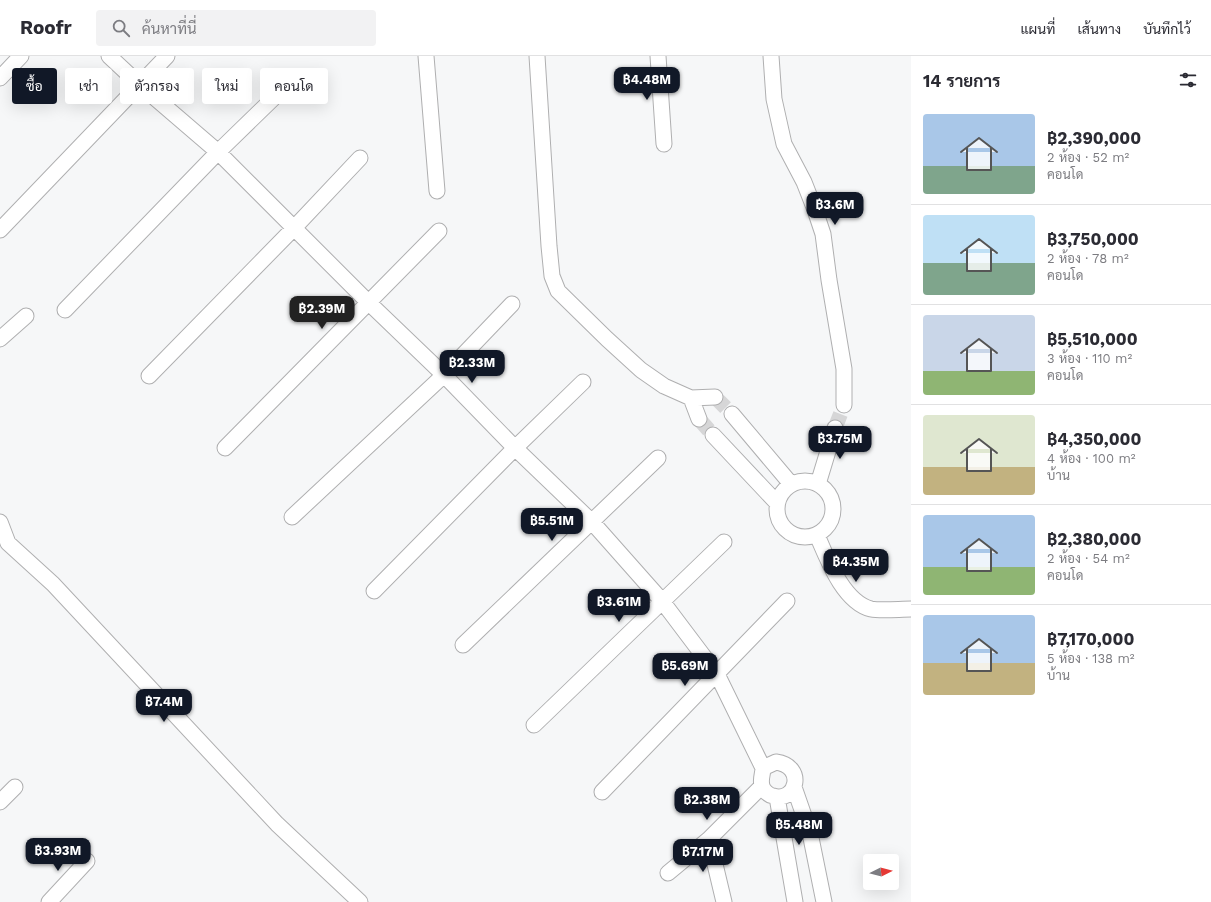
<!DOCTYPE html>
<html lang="th">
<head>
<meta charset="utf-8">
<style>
  :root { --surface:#fff; --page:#f2f2f3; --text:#2b2b33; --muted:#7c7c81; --line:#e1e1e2; --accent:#111827 }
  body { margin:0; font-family:"Work Sans",Sarabun,sans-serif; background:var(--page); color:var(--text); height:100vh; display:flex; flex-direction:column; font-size:15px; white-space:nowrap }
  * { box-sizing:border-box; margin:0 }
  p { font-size:13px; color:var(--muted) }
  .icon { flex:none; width:22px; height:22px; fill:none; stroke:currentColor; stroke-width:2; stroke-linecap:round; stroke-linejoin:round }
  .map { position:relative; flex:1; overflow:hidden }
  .details { display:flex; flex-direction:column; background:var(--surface); width:300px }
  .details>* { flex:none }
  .guide { position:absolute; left:12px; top:12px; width:380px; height:36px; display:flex; gap:8px }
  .needle { width:26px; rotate:84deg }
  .controls { position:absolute; left:863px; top:798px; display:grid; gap:8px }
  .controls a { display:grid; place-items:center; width:36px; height:36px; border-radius:4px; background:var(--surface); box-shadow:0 4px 16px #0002; font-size:20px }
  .price { position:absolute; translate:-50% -34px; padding:0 9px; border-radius:8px; background:var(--accent); color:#fff; font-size:13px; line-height:26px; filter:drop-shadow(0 1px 2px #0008) }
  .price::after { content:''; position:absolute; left:50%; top:24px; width:12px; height:9px; margin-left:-6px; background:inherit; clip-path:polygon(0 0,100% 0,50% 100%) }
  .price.current { background:#222; color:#fff }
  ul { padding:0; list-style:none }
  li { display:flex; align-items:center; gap:12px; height:100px; padding:0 12px }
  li+li { border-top:1px solid var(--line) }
  li span { display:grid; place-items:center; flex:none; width:112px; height:80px; border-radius:4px; color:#555 }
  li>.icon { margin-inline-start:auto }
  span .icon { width:48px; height:48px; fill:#fffc; stroke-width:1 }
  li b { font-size:17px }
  h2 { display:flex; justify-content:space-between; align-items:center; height:48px; padding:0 12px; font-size:17px }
  .tag { padding:0 14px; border-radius:4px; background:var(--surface); box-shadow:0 4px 16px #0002; font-size:14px; line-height:36px }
  .tag.current { background:var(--accent); color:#fff }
  header { display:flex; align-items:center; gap:24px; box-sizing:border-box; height:56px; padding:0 20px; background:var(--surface); border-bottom:1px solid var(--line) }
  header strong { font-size:19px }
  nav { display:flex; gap:22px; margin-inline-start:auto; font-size:14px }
  .search { width:280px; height:36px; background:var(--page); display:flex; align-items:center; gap:10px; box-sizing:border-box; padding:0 14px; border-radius:4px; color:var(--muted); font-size:15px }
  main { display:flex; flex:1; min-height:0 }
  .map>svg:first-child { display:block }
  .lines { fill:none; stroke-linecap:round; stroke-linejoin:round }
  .street-tunnel { stroke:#d6d6d7; stroke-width:15; stroke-dasharray:15 8; stroke-linecap:butt }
  .street-casing { stroke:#afafb0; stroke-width:17 }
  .street { stroke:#fff; stroke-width:15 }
</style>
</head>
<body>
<header>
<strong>Roofr</strong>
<div class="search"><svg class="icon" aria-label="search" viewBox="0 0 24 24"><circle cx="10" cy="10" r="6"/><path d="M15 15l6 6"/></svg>ค้นหาที่นี่</div>
<nav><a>แผนที่</a><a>เส้นทาง</a><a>บันทึกไว้</a></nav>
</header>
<main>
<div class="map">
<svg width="911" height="846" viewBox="0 0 911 846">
  <rect width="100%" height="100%" fill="#f6f7f8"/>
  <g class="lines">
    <path class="street-tunnel" d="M 715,341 L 732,358
      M 699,363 L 713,379
      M 835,372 L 844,349"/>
    <defs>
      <path id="street" d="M 109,0 L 140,29 L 218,96 L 368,246 L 444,319 L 515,392 L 592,466 L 662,545 L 717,618 L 763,712
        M 426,0 L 437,135
        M 537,0 L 549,190 L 552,220 L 558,235 L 607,283 L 641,314 L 664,330 L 691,342
        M 658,0 L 664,88
        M 771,0 L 774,43 L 784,88 L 804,126 L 815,154 L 823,178 L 829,224 L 844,313 L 844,349
        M 0,22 L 21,0
        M 0,174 L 167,0
        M 65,254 L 218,96 L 289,27
        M 0,283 L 26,260
        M 149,320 L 294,172 L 360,102
        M 732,358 L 791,428
        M 699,363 L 691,342 L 715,341
        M 713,379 L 777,447
        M 225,392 L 439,175
        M777 453a28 28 0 1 1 56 0a28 28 0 1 1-56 0Z
        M 818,428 L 835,372
        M 292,461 L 444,319 L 512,248
        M 0,466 L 8,487 L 53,528 L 277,768 L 360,846
        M 817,479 C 827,502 843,546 871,553 C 881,555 900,553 911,553
        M 374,535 L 515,392 L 583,326
        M 463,589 L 658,402
        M 534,669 L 724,486
        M 776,706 C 806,710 797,747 773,740 C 768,739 763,734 762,730 C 760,723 763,718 763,712 Z
        M 794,731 L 810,777 L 824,846
        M 602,736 L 787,545
        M 777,741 L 795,846
        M 0,746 L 15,731
        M 709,783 L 724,846
        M 668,817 L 709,783 L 762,730
        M 49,846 L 87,805"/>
    </defs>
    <use href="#street" class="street-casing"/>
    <use href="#street" class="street"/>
  </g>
</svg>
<div class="controls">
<a><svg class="needle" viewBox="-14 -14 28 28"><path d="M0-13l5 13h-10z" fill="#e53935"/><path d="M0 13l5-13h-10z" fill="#7c7c81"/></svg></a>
</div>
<b class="price" style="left:647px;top:45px">฿4.48M</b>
<b class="price" style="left:835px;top:170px">฿3.6M</b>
<b class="price current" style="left:322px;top:274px">฿2.39M</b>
<b class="price" style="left:472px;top:328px">฿2.33M</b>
<b class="price" style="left:840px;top:404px">฿3.75M</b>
<b class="price" style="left:552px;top:486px">฿5.51M</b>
<b class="price" style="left:856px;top:527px">฿4.35M</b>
<b class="price" style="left:619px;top:567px">฿3.61M</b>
<b class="price" style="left:685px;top:631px">฿5.69M</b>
<b class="price" style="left:164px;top:667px">฿7.4M</b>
<b class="price" style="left:707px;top:765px">฿2.38M</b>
<b class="price" style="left:799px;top:790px">฿5.48M</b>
<b class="price" style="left:58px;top:816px">฿3.93M</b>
<b class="price" style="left:703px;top:817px">฿7.17M</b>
<div class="guide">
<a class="tag current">ซื้อ</a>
<a class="tag">เช่า</a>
<a class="tag">ตัวกรอง</a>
<a class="tag">ใหม่</a>
<a class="tag">คอนโด</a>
</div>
</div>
<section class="details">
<h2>14 รายการ<svg class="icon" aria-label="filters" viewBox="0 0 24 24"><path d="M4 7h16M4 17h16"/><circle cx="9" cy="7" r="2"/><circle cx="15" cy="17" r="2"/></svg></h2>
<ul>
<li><span style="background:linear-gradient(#a9c7e8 65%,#7fa58c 0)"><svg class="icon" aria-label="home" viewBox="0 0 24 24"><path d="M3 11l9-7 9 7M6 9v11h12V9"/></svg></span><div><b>฿2,390,000</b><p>2 ห้อง · 52 m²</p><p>คอนโด</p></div></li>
<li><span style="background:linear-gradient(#bfe0f5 60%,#7fa58c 0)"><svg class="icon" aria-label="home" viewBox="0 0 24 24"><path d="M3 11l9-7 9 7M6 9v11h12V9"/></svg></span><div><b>฿3,750,000</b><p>2 ห้อง · 78 m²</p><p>คอนโด</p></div></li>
<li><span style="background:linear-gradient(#c9d6e8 70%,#8fb573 0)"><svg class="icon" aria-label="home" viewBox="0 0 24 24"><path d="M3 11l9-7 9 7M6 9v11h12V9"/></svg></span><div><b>฿5,510,000</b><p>3 ห้อง · 110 m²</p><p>คอนโด</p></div></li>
<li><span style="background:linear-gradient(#dfe7d0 65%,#c2b280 0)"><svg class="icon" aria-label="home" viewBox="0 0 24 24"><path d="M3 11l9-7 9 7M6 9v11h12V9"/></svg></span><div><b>฿4,350,000</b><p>4 ห้อง · 100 m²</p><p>บ้าน</p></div></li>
<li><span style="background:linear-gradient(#a9c7e8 65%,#8fb573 0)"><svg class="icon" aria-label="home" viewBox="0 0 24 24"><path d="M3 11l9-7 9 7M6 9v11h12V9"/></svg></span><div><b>฿2,380,000</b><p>2 ห้อง · 54 m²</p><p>คอนโด</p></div></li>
<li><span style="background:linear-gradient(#a9c7e8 60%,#c2b280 0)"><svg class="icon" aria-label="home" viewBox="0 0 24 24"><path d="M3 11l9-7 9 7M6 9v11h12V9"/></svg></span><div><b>฿7,170,000</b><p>5 ห้อง · 138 m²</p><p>บ้าน</p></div></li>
</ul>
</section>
</main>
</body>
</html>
